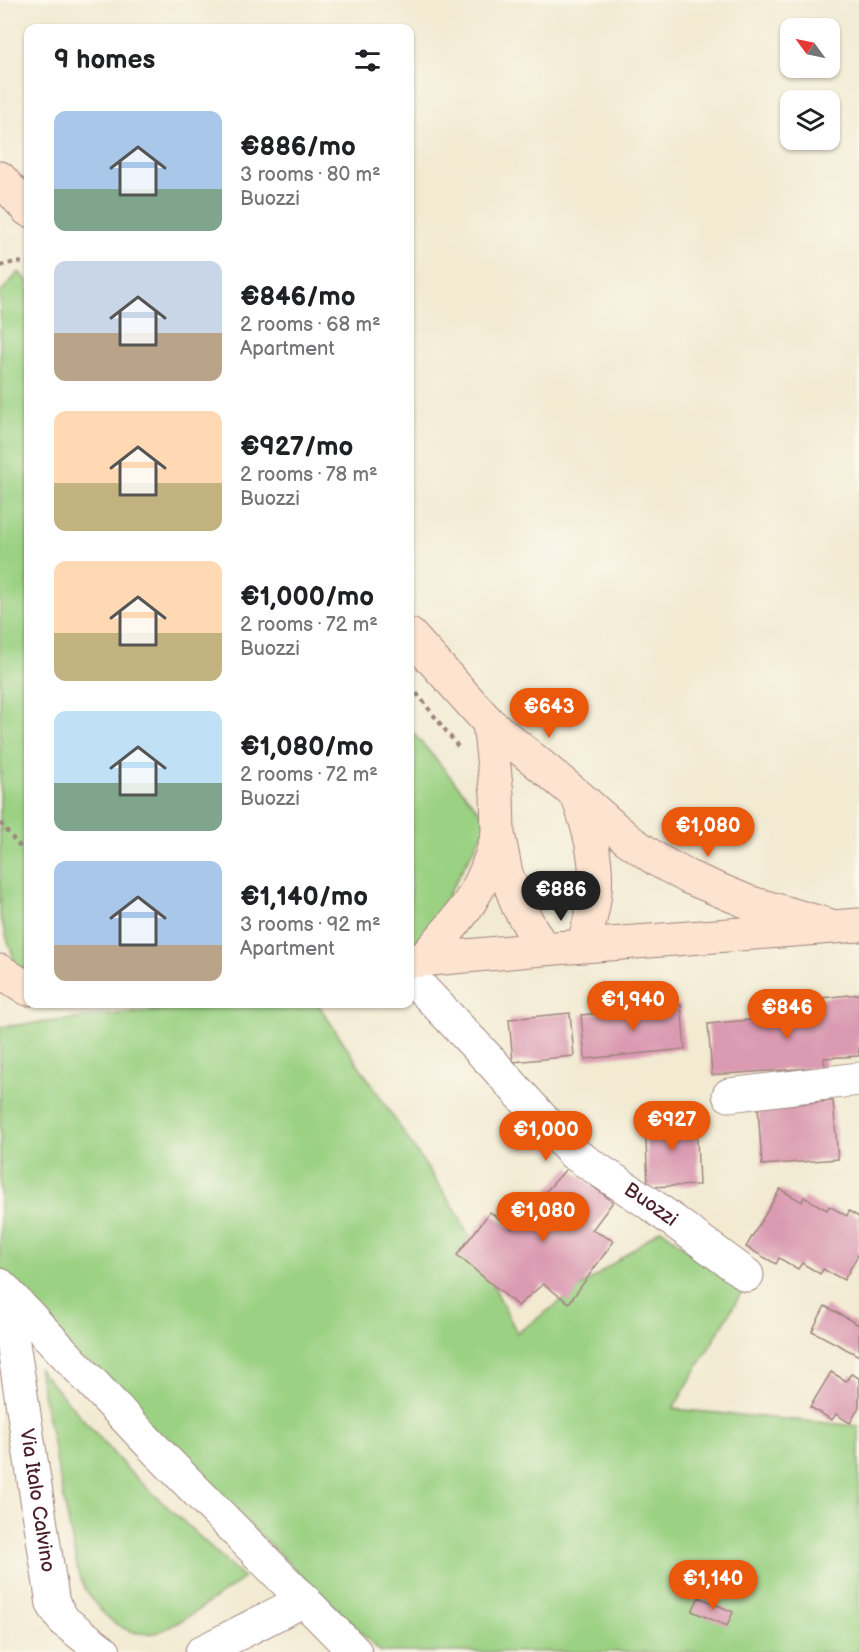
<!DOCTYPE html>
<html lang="en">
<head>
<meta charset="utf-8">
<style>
  :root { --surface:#fff; --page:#f6f6f6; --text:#202124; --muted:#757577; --accent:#ea580c }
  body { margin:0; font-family:"Balsamiq Sans",sans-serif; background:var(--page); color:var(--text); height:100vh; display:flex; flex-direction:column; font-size:22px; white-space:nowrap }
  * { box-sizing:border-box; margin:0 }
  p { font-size:20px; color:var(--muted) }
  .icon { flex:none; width:33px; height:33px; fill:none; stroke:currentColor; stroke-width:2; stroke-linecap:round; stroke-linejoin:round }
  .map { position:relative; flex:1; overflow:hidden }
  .panel { position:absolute; left:24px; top:24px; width:390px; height:984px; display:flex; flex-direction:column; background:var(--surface); border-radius:12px; box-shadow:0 2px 4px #0004 }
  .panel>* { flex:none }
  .needle { width:39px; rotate:303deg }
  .buttons { position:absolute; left:780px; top:18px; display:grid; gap:12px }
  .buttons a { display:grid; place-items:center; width:60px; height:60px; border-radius:12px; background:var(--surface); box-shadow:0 2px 4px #0004; font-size:30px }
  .price { position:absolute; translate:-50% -51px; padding:0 14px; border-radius:21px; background:var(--accent); color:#fff; font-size:20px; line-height:39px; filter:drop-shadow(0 2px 3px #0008) }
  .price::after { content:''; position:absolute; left:50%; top:36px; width:18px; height:14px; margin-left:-9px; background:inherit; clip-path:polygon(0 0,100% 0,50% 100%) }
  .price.selected { background:#222; color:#fff }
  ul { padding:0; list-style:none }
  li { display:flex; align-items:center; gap:18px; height:150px; padding:0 30px }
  li span { display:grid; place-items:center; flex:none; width:168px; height:120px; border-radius:12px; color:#555 }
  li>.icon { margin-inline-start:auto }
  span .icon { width:72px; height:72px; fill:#fffc; stroke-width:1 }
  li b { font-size:26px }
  h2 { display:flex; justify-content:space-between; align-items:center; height:72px; padding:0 30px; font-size:26px }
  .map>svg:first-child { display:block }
  .green { fill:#9bd183; stroke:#727857; stroke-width:1.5 }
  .building { fill:#da9ab1 }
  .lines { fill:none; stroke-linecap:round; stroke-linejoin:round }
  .street-casing { stroke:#9e847e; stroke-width:35 }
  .secondary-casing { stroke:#9e847e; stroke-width:35 }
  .path { stroke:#9e847e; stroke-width:4; stroke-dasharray:4.5 4.5; stroke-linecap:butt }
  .street { stroke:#fff; stroke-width:33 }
  .secondary { stroke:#fde4d0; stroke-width:33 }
  .labels { text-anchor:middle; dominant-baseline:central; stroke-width:4.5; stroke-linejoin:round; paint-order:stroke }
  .street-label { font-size:20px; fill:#4a1f2b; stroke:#fbf7ec }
</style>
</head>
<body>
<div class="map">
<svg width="859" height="1652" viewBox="0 0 859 1652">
  <rect width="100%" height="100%" fill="#fbf7ec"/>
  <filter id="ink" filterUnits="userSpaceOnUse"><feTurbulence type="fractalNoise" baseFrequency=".0167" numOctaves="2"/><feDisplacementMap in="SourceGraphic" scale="12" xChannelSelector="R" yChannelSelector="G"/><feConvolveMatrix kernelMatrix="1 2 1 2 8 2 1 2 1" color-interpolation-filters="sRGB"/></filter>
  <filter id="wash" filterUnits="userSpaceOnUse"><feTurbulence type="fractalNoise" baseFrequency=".008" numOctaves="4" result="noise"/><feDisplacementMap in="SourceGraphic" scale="24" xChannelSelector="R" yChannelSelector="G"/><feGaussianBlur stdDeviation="1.35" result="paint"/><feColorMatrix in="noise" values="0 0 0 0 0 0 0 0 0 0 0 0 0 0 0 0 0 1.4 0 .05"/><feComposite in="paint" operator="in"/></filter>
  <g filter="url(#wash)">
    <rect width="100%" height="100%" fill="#f2ead1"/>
    <path class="green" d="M 19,272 L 28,282 L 28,968 L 17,968 L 0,917 L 0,293 Z
      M 410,729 L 489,822 L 422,941 L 410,942 Z
      M 214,1004 L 318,1004 L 458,1214 L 517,1333 L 661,1229 L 742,1292 L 673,1409 L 859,1426 L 859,1652 L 381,1652 L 0,1284 L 0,1027 Z
      M 38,1368 L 129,1471 L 244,1578 C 226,1590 172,1631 154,1633 C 117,1638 92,1605 79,1576 Z"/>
    <g id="blocks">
      <path class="building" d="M 859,994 L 859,1056 L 824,1058 L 825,1067 L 712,1075 L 708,1024 L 820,1013 L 821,998 Z
        M 681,1005 L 685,1049 L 585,1059 L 581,1015 Z
        M 570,1013 L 574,1056 L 513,1062 L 509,1019 Z
        M 833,1101 L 838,1159 L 762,1165 L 758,1107 Z
        M 696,1117 L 699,1185 L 648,1187 L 645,1120 Z
        M 568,1167 L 613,1202 L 592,1230 L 614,1241 L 569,1303 L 543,1284 L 518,1306 L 457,1255 L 490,1212 L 512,1229 Z
        M 780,1189 L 802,1202 L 804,1197 L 827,1210 L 829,1206 L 847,1216 L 849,1211 L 859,1217 L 859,1253 L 844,1280 L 823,1269 L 820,1274 L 802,1263 L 798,1269 L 779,1258 L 776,1264 L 746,1247 Z
        M 825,1306 L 859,1325 L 859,1356 L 812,1331 Z
        M 831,1372 L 846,1381 L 851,1374 L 859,1378 L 859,1407 L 850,1423 L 836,1414 L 832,1420 L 810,1407 Z
        M 699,1597 L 733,1612 L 727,1626 L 692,1611 Z"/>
    </g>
  </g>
  <g filter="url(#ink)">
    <use href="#blocks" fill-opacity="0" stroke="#9e847e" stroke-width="1.5"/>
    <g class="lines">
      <defs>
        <g id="street">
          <path id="s1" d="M 410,976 L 495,1066 L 573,1153 L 649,1203 L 747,1275"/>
          <path d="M 729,1095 L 859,1079"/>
          <path d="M 0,1285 L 152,1446 L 355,1652"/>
          <path id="s2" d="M 5,1290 L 53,1604 L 64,1621 L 104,1652"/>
          <path d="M 202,1652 L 304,1600"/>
        </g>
        <path id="secondary" d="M 0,178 L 28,210
          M 410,635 L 489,723 L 577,795 L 627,839 L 657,860 L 688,877 L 748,902 L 835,927
          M 489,723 L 497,794 L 498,833 L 506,873 L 518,906 L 543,949
          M 577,795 C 588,825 598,858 595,891 C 594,909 588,928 583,946
          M 422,960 C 460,918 483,894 497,837
          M 410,961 L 543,949 L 859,925
          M 0,971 L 28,989"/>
      </defs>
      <use href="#street" class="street-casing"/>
      <use href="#secondary" class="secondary-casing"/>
      <path class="path" d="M 0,266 L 15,262 L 28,263
        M 411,686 L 460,749
        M 0,823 L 28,856"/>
      <use href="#street" class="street"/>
      <use href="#secondary" class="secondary"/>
    </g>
  </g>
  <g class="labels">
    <g class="street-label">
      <text stroke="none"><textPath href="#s1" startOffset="334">Buozzi</textPath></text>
      <text stroke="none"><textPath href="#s2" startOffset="213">Via Italo Calvino</textPath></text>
    </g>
  </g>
</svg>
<div class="buttons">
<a><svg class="needle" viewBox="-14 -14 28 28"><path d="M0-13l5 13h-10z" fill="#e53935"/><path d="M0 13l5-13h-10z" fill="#757577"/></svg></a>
<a><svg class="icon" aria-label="layers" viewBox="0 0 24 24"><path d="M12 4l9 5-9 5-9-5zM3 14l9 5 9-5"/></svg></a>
</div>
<b class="price" style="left:549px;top:739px">€643</b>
<b class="price" style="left:708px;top:858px">€1,080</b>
<b class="price selected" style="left:561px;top:922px">€886</b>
<b class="price" style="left:633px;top:1032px">€1,940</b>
<b class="price" style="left:787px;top:1040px">€846</b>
<b class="price" style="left:672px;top:1152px">€927</b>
<b class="price" style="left:546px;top:1162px">€1,000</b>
<b class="price" style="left:543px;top:1243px">€1,080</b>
<b class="price" style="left:713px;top:1611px">€1,140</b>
<section class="panel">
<h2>9 homes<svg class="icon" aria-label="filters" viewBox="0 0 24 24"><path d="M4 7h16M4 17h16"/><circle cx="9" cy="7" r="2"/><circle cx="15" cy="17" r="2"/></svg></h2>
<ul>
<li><span style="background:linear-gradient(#a9c7e8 65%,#7fa58c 0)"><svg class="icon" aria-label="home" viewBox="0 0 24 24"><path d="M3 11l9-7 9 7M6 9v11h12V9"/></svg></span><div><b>€886/mo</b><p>3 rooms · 80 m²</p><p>Buozzi</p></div></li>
<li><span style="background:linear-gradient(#c9d6e8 60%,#b9a48a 0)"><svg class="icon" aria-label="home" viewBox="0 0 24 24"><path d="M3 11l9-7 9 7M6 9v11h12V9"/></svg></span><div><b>€846/mo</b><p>2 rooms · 68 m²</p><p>Apartment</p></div></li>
<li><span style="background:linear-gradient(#ffd9b3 60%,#c2b280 0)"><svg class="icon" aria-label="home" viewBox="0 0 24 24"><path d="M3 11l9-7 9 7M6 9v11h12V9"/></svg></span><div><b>€927/mo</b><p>2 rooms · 78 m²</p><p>Buozzi</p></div></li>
<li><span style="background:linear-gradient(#ffd9b3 60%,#c2b280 0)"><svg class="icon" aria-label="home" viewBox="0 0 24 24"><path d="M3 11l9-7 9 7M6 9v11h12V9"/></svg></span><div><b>€1,000/mo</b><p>2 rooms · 72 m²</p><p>Buozzi</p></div></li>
<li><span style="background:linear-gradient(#bfe0f5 60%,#7fa58c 0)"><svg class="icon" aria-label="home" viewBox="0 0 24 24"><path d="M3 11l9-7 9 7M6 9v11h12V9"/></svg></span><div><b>€1,080/mo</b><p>2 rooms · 72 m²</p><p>Buozzi</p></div></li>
<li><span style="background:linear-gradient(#a9c7e8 70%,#b9a48a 0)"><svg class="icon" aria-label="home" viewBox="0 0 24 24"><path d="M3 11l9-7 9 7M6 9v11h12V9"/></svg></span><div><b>€1,140/mo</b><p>3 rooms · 92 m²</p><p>Apartment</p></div></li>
</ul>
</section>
</div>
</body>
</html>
